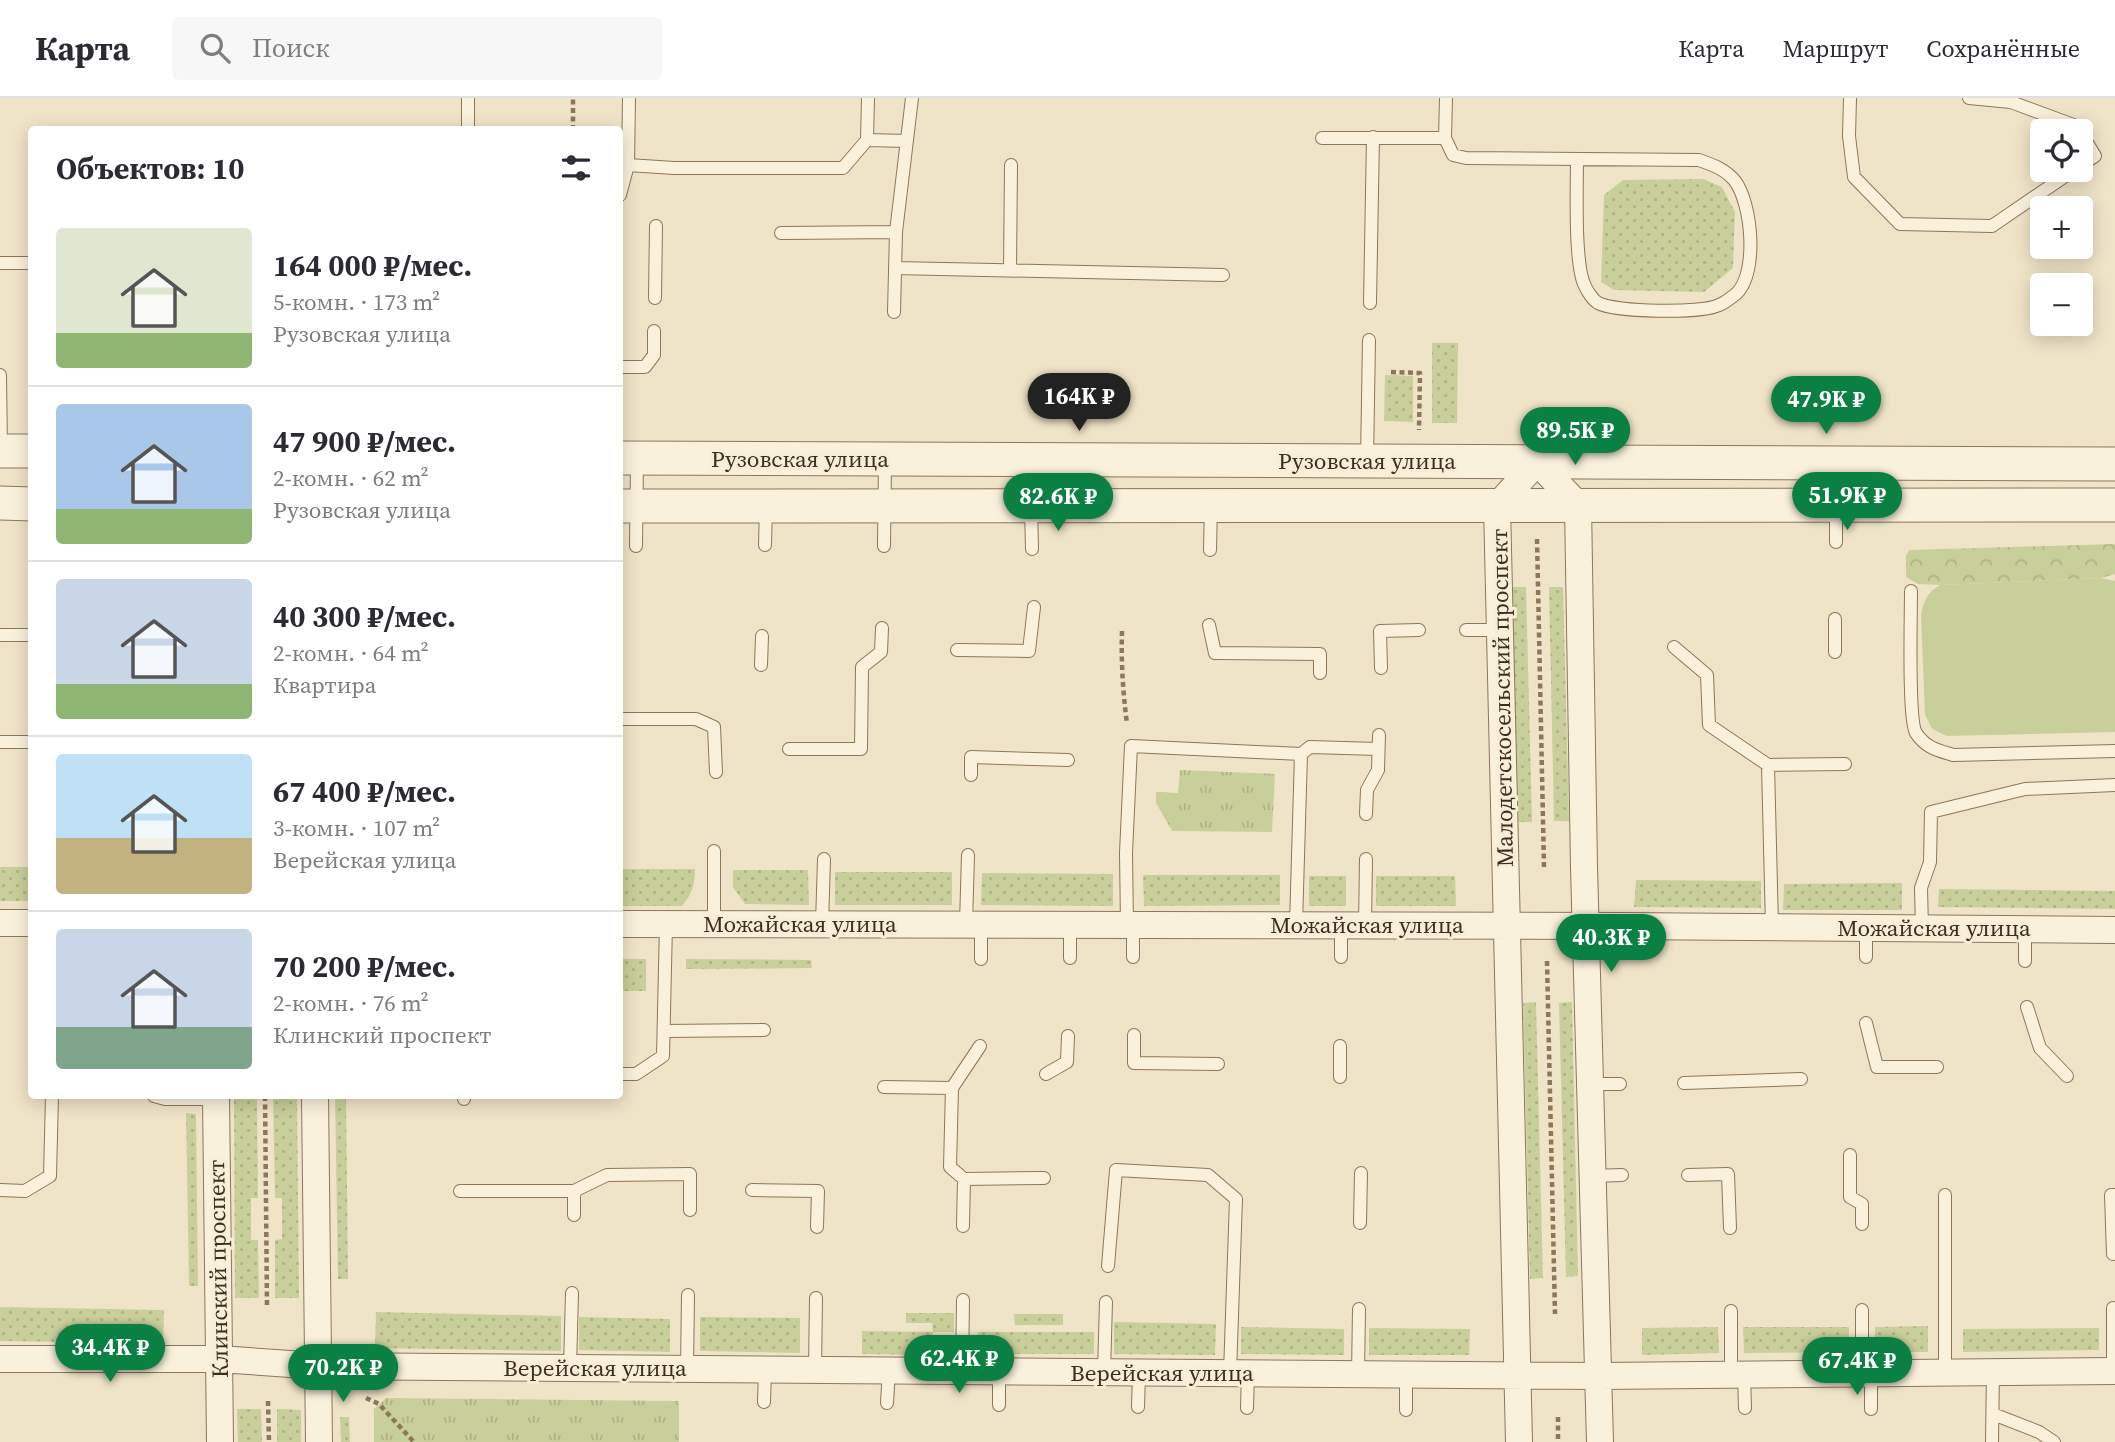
<!DOCTYPE html>
<html lang="ru">
<head>
<meta charset="utf-8">
<style>
  :root { --surface:#fff; --page:#f7f7f7; --text:#2b2b33; --muted:#7c7c81; --line:#e1e1e2; --accent:#0b8043 }
  body { margin:0; font-family:"Source Serif 4",serif; background:var(--page); color:var(--text); height:100vh; display:flex; flex-direction:column; font-size:26px; white-space:nowrap }
  * { box-sizing:border-box; margin:0 }
  p { font-size:23px; color:var(--muted) }
  .icon { flex:none; width:38px; height:38px; fill:none; stroke:currentColor; stroke-width:2; stroke-linecap:round; stroke-linejoin:round }
  .map { position:relative; flex:1; overflow:hidden }
  .sheet { position:absolute; left:28px; top:28px; width:595px; height:973px; display:flex; flex-direction:column; background:var(--surface); border-radius:7px; box-shadow:0 4px 18px #0003 }
  .sheet>* { flex:none }
  .tools { position:absolute; left:2030px; top:21px; display:grid; gap:14px }
  .tools a { display:grid; place-items:center; width:63px; height:63px; border-radius:7px; background:var(--surface); box-shadow:0 4px 18px #0003; font-size:35px }
  .price { position:absolute; translate:-50% -60px; padding:0 16px; border-radius:24px; background:var(--accent); color:#fff; font-size:23px; line-height:46px; filter:drop-shadow(0 2px 4px #0008) }
  .price::after { content:''; position:absolute; left:50%; top:42px; width:21px; height:16px; margin-left:-10px; background:inherit; clip-path:polygon(0 0,100% 0,50% 100%) }
  .price.on { background:#222; color:#fff }
  ul { padding:0; list-style:none }
  li { display:flex; align-items:center; gap:21px; height:175px; padding:0 28px }
  li+li { border-top:2px solid var(--line) }
  li span { display:grid; place-items:center; flex:none; width:196px; height:140px; border-radius:7px; color:#555 }
  li>.icon { margin-inline-start:auto }
  span .icon { width:84px; height:84px; fill:#fffc; stroke-width:1 }
  li b { font-size:30px }
  h2 { display:flex; justify-content:space-between; align-items:center; height:84px; padding:0 28px; font-size:30px }
  header { display:flex; align-items:center; gap:42px; box-sizing:border-box; height:98px; padding:0 35px; background:var(--surface); border-bottom:2px solid var(--line) }
  header strong { font-size:33px }
  nav { display:flex; gap:38px; margin-inline-start:auto; font-size:24px }
  .search { width:490px; height:63px; background:var(--page); display:flex; align-items:center; gap:18px; box-sizing:border-box; padding:0 24px; border-radius:7px; color:var(--muted); font-size:26px }
  .map>svg:first-child { display:block }
  .grass { fill:url(#grass-dots) }
  .forest { fill:url(#forest-crowns) }
  .park { fill:url(#park-tufts) }
  .pitch { fill:#c9cf9b }
  .lines { fill:none; stroke-linecap:round; stroke-linejoin:round }
  .service-casing { stroke:#8d765c; stroke-width:14 }
  .minor-casing { stroke:#8d765c; stroke-width:28 }
  .tertiary-casing { stroke:#8d765c; stroke-width:35 }
  .path { stroke:#8d765c; stroke-width:4.5; stroke-dasharray:5 3.5; stroke-linecap:butt }
  .service { stroke:#faf1dc; stroke-width:12 }
  .minor { stroke:#faf1dc; stroke-width:26 }
  .tertiary { stroke:#faf1dc; stroke-width:33 }
  .labels { text-anchor:middle; dominant-baseline:central; stroke-width:6; stroke-linejoin:round; paint-order:stroke }
  .street-label { font-size:23px; fill:#3d2e20; stroke:#f7eed8 }
</style>
</head>
<body>
<header>
<strong>Карта</strong>
<div class="search"><svg class="icon" aria-label="search" viewBox="0 0 24 24"><circle cx="10" cy="10" r="6"/><path d="M15 15l6 6"/></svg>Поиск</div>
<nav><a>Карта</a><a>Маршрут</a><a>Сохранённые</a></nav>
</header>
<div class="map">
<svg width="2115" height="1344" viewBox="0 0 2115 1344">
  <defs>
    <pattern id="grass-dots" width="8" height="8" patternUnits="userSpaceOnUse" patternTransform="scale(1.75)"><rect width="8" height="8" fill="#c9cf9b"/><path d="M2 2h.1M6 6h.1" fill="none" stroke="#aeb285" stroke-width="1.8" stroke-linecap="round"/></pattern>
    <pattern id="forest-crowns" width="20" height="18" patternUnits="userSpaceOnUse" patternTransform="scale(1.75)"><rect width="20" height="18" fill="#c9cf9b"/><path d="M2 6a3 3 0 1 1 6 0M12 15a3 3 0 1 1 6 0" fill="none" stroke="#aeb285"/></pattern>
    <pattern id="park-tufts" width="24" height="20" patternUnits="userSpaceOnUse" patternTransform="scale(1.75)"><rect width="24" height="20" fill="#c9cf9b"/><path d="M3 7l-1-3M5 7V3M7 7l1-3M15 17l-1-3M17 17v-4M19 17l1-3" fill="none" stroke="#aeb285"/></pattern>
  </defs>
  <rect width="100%" height="100%" fill="#f0e4c8"/>
  <path class="grass" d="M 1703,81 L 1722,89 L 1735,114 L 1733,170 L 1704,194 L 1614,192 L 1601,184 L 1604,97 L 1623,82 Z
    M 1432,245 L 1458,245 L 1457,325 L 1432,325 Z
    M 1385,277 L 1413,278 L 1413,324 L 1384,323 Z
    M 1512,489 L 1526,489 L 1532,724 L 1518,724 Z
    M 1549,489 L 1563,489 L 1569,723 L 1554,723 Z
    M 0,769 L 31,769 L 31,803 L 0,803 Z
    M 620,771 L 695,771 C 695,787 692,796 682,808 L 620,808 Z
    M 733,772 L 808,772 L 809,807 L 745,806 L 733,789 Z
    M 835,774 L 952,774 L 952,807 L 835,807 Z
    M 982,775 L 1113,776 L 1113,808 L 981,807 Z
    M 1143,777 L 1280,777 L 1280,807 L 1144,808 Z
    M 1309,778 L 1346,778 L 1346,808 L 1309,808 Z
    M 1376,778 L 1455,778 L 1456,808 L 1376,808 Z
    M 1636,782 L 1761,783 L 1761,810 L 1634,809 Z
    M 1902,785 L 1902,812 L 1783,812 L 1784,786 Z
    M 1939,791 L 2115,793 L 2115,811 L 1938,809 Z
    M 620,861 L 646,861 L 646,893 L 620,893 Z
    M 686,861 L 811,862 L 812,870 L 686,871 Z
    M 1536,904 L 1543,1180 L 1530,1181 L 1523,905 Z
    M 1572,904 L 1578,1178 L 1566,1179 L 1559,905 Z
    M 234,998 L 257,998 L 258,1100 L 251,1100 L 251,1142 L 258,1142 L 259,1200 L 235,1200 Z
    M 273,998 L 297,998 L 299,1200 L 275,1200 L 275,1142 L 282,1141 L 282,1100 L 275,1100 Z
    M 335,998 L 346,998 L 348,1181 L 338,1181 Z
    M 186,1015 L 196,1016 L 198,1188 L 189,1188 Z
    M 0,1209 L 164,1212 L 163,1246 L 145,1246 L 145,1241 L 140,1241 L 140,1245 L 0,1243 Z
    M 376,1214 L 561,1218 L 561,1253 L 375,1250 Z
    M 906,1215 L 954,1215 L 954,1234 L 933,1234 L 932,1257 L 862,1256 L 862,1233 L 933,1234 L 932,1225 L 906,1225 Z
    M 1014,1216 L 1063,1216 L 1063,1227 L 1015,1227 Z
    M 579,1219 L 670,1221 L 670,1254 L 579,1252 Z
    M 700,1219 L 800,1220 L 800,1255 L 700,1253 Z
    M 1114,1224 L 1216,1226 L 1215,1257 L 1114,1256 Z
    M 1928,1228 L 1928,1254 L 1875,1254 L 1875,1229 Z
    M 1241,1229 L 1344,1231 L 1344,1257 L 1241,1256 Z
    M 1718,1229 L 1719,1255 L 1642,1257 L 1642,1230 Z
    M 1743,1229 L 1849,1229 L 1849,1254 L 1744,1255 Z
    M 1369,1230 L 1470,1231 L 1469,1257 L 1369,1257 Z
    M 2099,1230 L 2099,1252 L 1963,1254 L 1963,1231 Z
    M 978,1234 L 1094,1234 L 1094,1256 L 978,1256 Z
    M 237,1311 L 261,1311 L 262,1344 L 238,1344 Z
    M 277,1311 L 301,1312 L 301,1344 L 277,1344 Z
    M 340,1319 L 349,1319 L 350,1344 L 341,1344 Z"/>
  <path class="forest" d="M 2115,446 L 2115,476 L 2101,480 L 1940,487 L 1918,486 L 1906,479 L 1906,458 L 1909,452 Z"/>
  <path class="park" d="M 1180,672 L 1275,676 L 1272,734 L 1172,733 L 1156,705 L 1156,694 L 1178,695 Z
    M 386,1300 L 679,1303 L 679,1344 L 374,1344 L 374,1311 Z"/>
  <path class="pitch" d="M 2101,480 L 2115,483 L 2115,634 L 1947,638 L 1932,631 L 1925,617 L 1921,518 C 1923,503 1927,495 1940,487 Z"/>
  <g class="lines">
    <defs>
      <path id="service" d="M 1850,0 L 1849,38 L 1854,79 L 1900,126 L 1992,128 L 2074,72
        M 1969,0 L 2011,4 L 2076,28 L 2080,33
        M 468,32 L 468,0
        M 2081,35 L 2095,58 L 2081,67
        M 1322,40 L 1445,40 L 1446,0
        M 1445,40 L 1453,57 L 1466,60 L 1699,62 C 1713,67 1725,71 1735,83 C 1752,106 1758,174 1737,195 C 1732,199 1725,205 1719,207 C 1701,216 1615,214 1598,205 C 1593,202 1587,193 1585,188 C 1574,168 1577,88 1577,61
        M 867,42 L 868,0
        M 628,67 L 674,70 L 843,70 L 867,42 L 907,43
        M 620,97 L 628,67 L 629,0
        M 781,135 L 896,134
        M 0,165 L 32,165
        M 895,170 L 1223,177
        M 1010,172 L 1011,67
        M 655,200 L 656,128
        M 1370,205 L 1373,39
        M 894,214 L 896,134 L 912,0
        M 620,269 L 645,269 L 654,257 L 654,233
        M 0,277 L 1,353
        M 1367,362 L 1369,242
        M 1031,408 L 1032,451
        M 1836,444 L 1836,407
        M 765,447 L 766,409
        M 636,448 L 637,361
        M 884,448 L 885,362
        M 1210,452 L 1211,408
        M 1911,493 C 1911,516 1908,622 1916,635 C 1926,650 1937,652 1953,657 L 2115,653
        M 1209,527 L 1215,555 L 1320,556 L 1320,575
        M 1466,532 L 1500,532
        M 0,537 L 32,537
        M 1674,549 L 1707,577 L 1709,627 L 1768,667 L 1772,829
        M 957,552 L 1029,553 L 1034,509
        M 1835,554 L 1835,521
        M 761,567 L 762,538
        M 1381,570 L 1380,533 L 1419,532
        M 620,621 L 696,621 L 714,629 L 716,674
        M 0,644 L 32,644
        M 789,651 L 861,651 L 862,569 L 881,554 L 882,530
        M 1301,656 L 1310,649 L 1378,651
        M 1768,667 L 1845,666
        M 971,677 L 971,659 L 1068,662
        M 1366,716 L 1367,692 L 1378,672 L 1379,637
        M 714,826 L 714,753
        M 822,826 L 824,761
        M 966,826 L 968,757
        M 981,826 L 981,861
        M 1127,827 L 1126,755 L 1131,648 L 1301,656 L 1296,827
        M 1133,827 L 1133,859
        M 1341,827 L 1341,859
        M 1365,827 L 1366,761
        M 1922,830 L 1921,790 L 1930,764 L 1931,714 L 2025,691 L 2115,687
        M 1866,859 L 1866,830
        M 1070,860 L 1070,827
        M 2025,863 L 2025,831
        M 2027,909 L 2040,950 L 2067,978
        M 1866,925 L 1877,969 L 1937,969
        M 664,933 L 764,932
        M 1134,937 L 1134,965 L 1218,966
        M 620,976 L 636,976 L 663,958 L 666,826
        M 1046,976 L 1067,964 L 1068,938
        M 1340,979 L 1340,948
        M 1684,985 L 1801,981
        M 1592,986 L 1620,986
        M 884,989 L 952,990 L 950,1069 L 964,1081 L 1044,1080
        M 952,990 L 980,948
        M 154,998 L 165,1001 L 216,1001
        M 464,998 L 464,1001
        M 1850,1057 L 1850,1099 L 1862,1106 L 1862,1126
        M 1688,1077 L 1728,1076 L 1730,1130
        M 1593,1078 L 1622,1077
        M 0,1092 L 25,1093 L 50,1078 L 52,998
        M 752,1092 L 818,1093 L 817,1129
        M 460,1093 L 574,1093 L 607,1077 L 690,1076 L 690,1112
        M 574,1117 L 574,1093
        M 1360,1125 L 1361,1075
        M 963,1128 L 964,1081
        M 2113,1156 L 2111,1097 L 2115,1097
        M 1108,1168 L 1116,1072 L 1208,1077 L 1236,1101 L 1230,1275
        M 2113,1210 L 2113,1273
        M 1862,1212 L 1862,1275
        M 570,1270 L 572,1195
        M 687,1271 L 688,1197
        M 815,1272 L 816,1200
        M 962,1273 L 963,1202
        M 999,1273 L 999,1307
        M 1104,1274 L 1106,1204
        M 1945,1274 L 1945,1097
        M 1358,1276 L 1359,1211
        M 1731,1276 L 1731,1213
        M 1744,1276 L 1745,1310
        M 764,1304 L 765,1272
        M 887,1305 L 889,1272
        M 1138,1309 L 1139,1274
        M 1247,1310 L 1248,1275
        M 1871,1311 L 1871,1275
        M 1406,1312 L 1406,1276
        M 1993,1316 L 2039,1334 L 2054,1344
        M 1992,1344 L 1993,1274"/>
      <path id="minor" d="M 0,825 L 32,825
        M 620,826 L 1623,828 L 2115,832
        M 216,998 L 220,1344
        M 315,998 L 319,1344
        M 0,1261 L 219,1261 L 319,1268 L 1599,1278 L 2115,1273
        M 1519,1344 L 1497,408 L 1537,364 L 1578,407 L 1584,769 L 1600,1344"/>
      <path id="tertiary" d="M 0,353 L 32,353
        M 620,360 L 2115,366
        M 0,405 L 32,406
        M 620,408 L 2115,407"/>
    </defs>
    <use href="#service" class="service-casing"/>
    <use href="#minor" class="minor-casing"/>
    <use href="#tertiary" class="tertiary-casing"/>
    <path class="path" d="M 573,32 L 573,0
      M 1391,274 L 1420,275 L 1419,332
      M 1537,441 L 1544,769
      M 1122,533 C 1121,565 1123,595 1127,626
      M 1547,863 L 1555,1216
      M 265,998 L 267,1209
      M 366,1300 L 379,1306 L 414,1344
      M 268,1303 L 269,1344
      M 1558,1319 L 1558,1344"/>
    <use href="#service" class="service"/>
    <use href="#minor" class="minor"/>
    <use href="#tertiary" class="tertiary"/>
  </g>
  <g class="labels">
    <g class="street-label">
      <text x="800" y="361">Рузовская улица</text>
      <text x="1367" y="363">Рузовская улица</text>
      <text transform="translate(1502 600) rotate(-91)">Малодетскосельский проспект</text>
      <text x="800" y="826">Можайская улица</text>
      <text x="1367" y="827">Можайская улица</text>
      <text x="1934" y="830">Можайская улица</text>
      <text transform="translate(218 1171) rotate(-91)">Клинский проспект</text>
      <text x="595" y="1270">Верейская улица</text>
      <text x="1162" y="1275">Верейская улица</text>
    </g>
  </g>
</svg>
<div class="tools">
<a><svg class="icon" aria-label="locate" viewBox="0 0 24 24"><circle cx="12" cy="12" r="6"/><path d="M12 2v4M12 18v4M2 12h4M18 12h4"/></svg></a>
<a>+</a>
<a>−</a>
</div>
<b class="price on" style="left:1079px;top:335px">164K ₽</b>
<b class="price" style="left:1826px;top:338px">47.9K ₽</b>
<b class="price" style="left:1575px;top:369px">89.5K ₽</b>
<b class="price" style="left:1847px;top:434px">51.9K ₽</b>
<b class="price" style="left:1058px;top:435px">82.6K ₽</b>
<b class="price" style="left:1611px;top:876px">40.3K ₽</b>
<b class="price" style="left:110px;top:1286px">34.4K ₽</b>
<b class="price" style="left:959px;top:1297px">62.4K ₽</b>
<b class="price" style="left:1857px;top:1299px">67.4K ₽</b>
<b class="price" style="left:343px;top:1306px">70.2K ₽</b>
<section class="sheet">
<h2>Объектов: 10<svg class="icon" aria-label="filters" viewBox="0 0 24 24"><path d="M4 7h16M4 17h16"/><circle cx="9" cy="7" r="2"/><circle cx="15" cy="17" r="2"/></svg></h2>
<ul>
<li><span style="background:linear-gradient(#dfe7d0 75%,#8fb573 0)"><svg class="icon" aria-label="home" viewBox="0 0 24 24"><path d="M3 11l9-7 9 7M6 9v11h12V9"/></svg></span><div><b>164 000 ₽/мес.</b><p>5-комн. · 173 m²</p><p>Рузовская улица</p></div></li>
<li><span style="background:linear-gradient(#a9c7e8 75%,#8fb573 0)"><svg class="icon" aria-label="home" viewBox="0 0 24 24"><path d="M3 11l9-7 9 7M6 9v11h12V9"/></svg></span><div><b>47 900 ₽/мес.</b><p>2-комн. · 62 m²</p><p>Рузовская улица</p></div></li>
<li><span style="background:linear-gradient(#c9d6e8 75%,#8fb573 0)"><svg class="icon" aria-label="home" viewBox="0 0 24 24"><path d="M3 11l9-7 9 7M6 9v11h12V9"/></svg></span><div><b>40 300 ₽/мес.</b><p>2-комн. · 64 m²</p><p>Квартира</p></div></li>
<li><span style="background:linear-gradient(#bfe0f5 60%,#c2b280 0)"><svg class="icon" aria-label="home" viewBox="0 0 24 24"><path d="M3 11l9-7 9 7M6 9v11h12V9"/></svg></span><div><b>67 400 ₽/мес.</b><p>3-комн. · 107 m²</p><p>Верейская улица</p></div></li>
<li><span style="background:linear-gradient(#c9d6e8 70%,#7fa58c 0)"><svg class="icon" aria-label="home" viewBox="0 0 24 24"><path d="M3 11l9-7 9 7M6 9v11h12V9"/></svg></span><div><b>70 200 ₽/мес.</b><p>2-комн. · 76 m²</p><p>Клинский проспект</p></div></li>
</ul>
</section>
</div>
</body>
</html>
